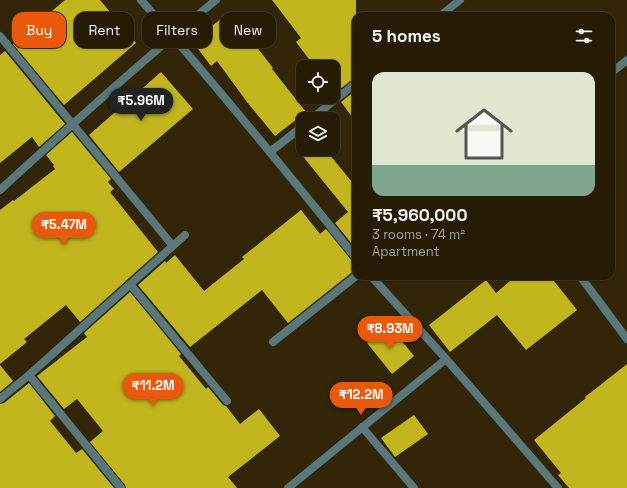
<!DOCTYPE html>
<html lang="en">
<head>
<meta charset="utf-8">
<style>
  :root { --surface:#261c06; --page:#322914; --text:#f1f3f6; --muted:#a4a19b; --line:#423a28; --accent:#ea580c }
  body { margin:0; font-family:"Space Grotesk",sans-serif; background:var(--page); color:var(--text); height:100vh; display:flex; flex-direction:column; font-size:15px; white-space:nowrap }
  * { box-sizing:border-box; margin:0 }
  p { font-size:13px; color:var(--muted) }
  .icon { flex:none; width:22px; height:22px; fill:none; stroke:currentColor; stroke-width:2; stroke-linecap:round; stroke-linejoin:round }
  .map { position:relative; flex:1; overflow:hidden }
  .drawer { position:absolute; left:352px; top:12px; width:263px; height:268px; display:flex; flex-direction:column; background:var(--surface); border-radius:12px; box-shadow:0 1px 3px #0004,0 0 0 1px var(--line) }
  .drawer>* { flex:none }
  .top-card { position:absolute; left:12px; top:12px; width:280px; height:36px; display:flex; gap:8px }
  .controls { position:absolute; left:296px; top:60px; display:grid; gap:8px }
  .controls a { display:grid; place-items:center; width:44px; height:44px; border-radius:8px; background:var(--surface); box-shadow:0 1px 3px #0004,0 0 0 1px var(--line); font-size:20px }
  .price { position:absolute; translate:-50% -34px; padding:0 9px; border-radius:14px; background:var(--accent); color:#fff; font-size:13px; line-height:26px; filter:drop-shadow(0 1px 2px #0008) }
  .price::after { content:''; position:absolute; left:50%; top:24px; width:12px; height:9px; margin-left:-6px; background:inherit; clip-path:polygon(0 0,100% 0,50% 100%) }
  .price.selected { background:#222; color:#fff }
  ul { padding:0; list-style:none }
  li { display:grid; align-content:center; gap:8px; height:212px; padding:0 20px }
  li+li { border-top:1px solid var(--line) }
  li span { display:grid; place-items:center; height:124px; border-radius:12px; color:#555 }
  li>.icon { margin-inline-start:auto }
  span .icon { width:72px; height:72px; fill:#fffc; stroke-width:1 }
  li b { font-size:17px }
  h2 { display:flex; justify-content:space-between; align-items:center; height:48px; padding:0 20px; font-size:17px }
  .tag { padding:0 14px; border-radius:12px; background:var(--surface); box-shadow:0 1px 3px #0004,0 0 0 1px var(--line); font-size:14px; line-height:36px }
  .tag.selected { background:var(--accent); color:#fff }
  .map>svg:first-child { display:block }
  .building { fill:#c2b61e }
  .lines { fill:none; stroke-linecap:round; stroke-linejoin:round }
  .street { stroke:#58787b; stroke-width:8 }
</style>
</head>
<body>
<div class="map">
<svg width="627" height="488" viewBox="0 0 627 488">
  <rect width="100%" height="100%" fill="#332608"/>
  <path class="building" d="M 65,0 L 100,0 L 136,43 L 64,105 L 13,44 Z
    M 272,0 L 356,0 L 356,78 L 353,79 L 335,93 L 333,91 L 333,67 L 315,67 L 296,42 L 301,38 Z
    M 229,13 L 251,42 L 252,41 L 273,68 L 272,69 L 306,112 L 275,136 L 247,102 L 217,61 L 211,66 L 192,41 Z
    M 5,51 L 65,124 L 39,147 L 32,137 L 0,163 L 0,55 Z
    M 161,72 L 193,109 L 119,172 L 89,135 Z
    M 356,90 L 356,122 L 341,102 Z
    M 72,132 L 111,179 L 108,182 L 114,189 L 110,192 L 158,252 L 80,322 L 66,305 L 24,339 L 27,342 L 0,364 L 0,210 L 13,200 L 14,201 L 55,169 L 53,166 L 54,165 L 46,155 Z
    M 297,149 L 325,149 L 356,187 L 356,249 L 335,223 L 348,212 Z
    M 301,210 L 320,234 L 326,229 L 352,261 L 356,263 L 356,269 L 288,323 L 262,290 L 190,347 L 138,285 L 165,261 L 166,263 L 175,255 L 204,291 L 244,259 L 242,257 Z
    M 516,276 L 550,276 L 577,310 L 526,350 L 497,315 L 450,352 L 429,325 L 486,280 L 496,293 Z
    M 130,292 L 181,354 L 179,356 L 206,389 L 208,387 L 223,405 L 226,406 L 240,424 L 259,409 L 280,436 L 228,477 L 237,488 L 126,488 L 125,485 L 90,442 L 103,431 L 77,399 L 64,409 L 37,376 L 87,337 L 84,333 Z
    M 389,325 L 414,356 L 392,374 L 367,343 Z
    M 627,364 L 627,488 L 569,488 L 558,475 L 561,473 L 534,440 L 586,398 L 585,397 Z
    M 0,365 L 13,381 L 0,392 Z
    M 29,383 L 55,416 L 50,421 L 76,453 L 82,449 L 114,488 L 0,488 L 0,404 L 4,403 Z
    M 414,415 L 428,434 L 395,457 L 381,438 Z"/>
  <g class="lines">
    <path class="street" d="M 141,0 C 215,84 286,171 356,258
      M 440,16 L 460,0
      M 0,36 L 173,246
      M 611,73 L 627,60
      M 311,119 L 356,83
      M 270,152 L 303,126
      M 0,190 C 71,125 142,61 216,0
      M 371,276 L 446,359 L 558,488
      M 580,276 L 627,339
      M 130,284 L 227,401
      M 273,342 L 356,276
      M 29,375 L 121,488
      M 0,399 L 29,375 L 185,235
      M 362,427 L 414,488
      M 288,488 L 446,359"/>
  </g>
</svg>
<div class="controls">
<a><svg class="icon" aria-label="locate" viewBox="0 0 24 24"><circle cx="12" cy="12" r="6"/><path d="M12 2v4M12 18v4M2 12h4M18 12h4"/></svg></a>
<a><svg class="icon" aria-label="layers" viewBox="0 0 24 24"><path d="M12 4l9 5-9 5-9-5zM3 14l9 5 9-5"/></svg></a>
</div>
<b class="price selected" style="left:141px;top:122px">₹5.96M</b>
<b class="price" style="left:64px;top:246px">₹5.47M</b>
<b class="price" style="left:390px;top:350px">₹8.93M</b>
<b class="price" style="left:153px;top:407px">₹11.2M</b>
<b class="price" style="left:361px;top:416px">₹12.2M</b>
<div class="top-card">
<a class="tag selected">Buy</a>
<a class="tag">Rent</a>
<a class="tag">Filters</a>
<a class="tag">New</a>
</div>
<section class="drawer">
<h2>5 homes<svg class="icon" aria-label="filters" viewBox="0 0 24 24"><path d="M4 7h16M4 17h16"/><circle cx="9" cy="7" r="2"/><circle cx="15" cy="17" r="2"/></svg></h2>
<ul>
<li><span style="background:linear-gradient(#dfe7d0 75%,#7fa58c 0)"><svg class="icon" aria-label="home" viewBox="0 0 24 24"><path d="M3 11l9-7 9 7M6 9v11h12V9"/></svg></span><div><b>₹5,960,000</b><p>3 rooms · 74 m²</p><p>Apartment</p></div></li>
</ul>
</section>
</div>
</body>
</html>
